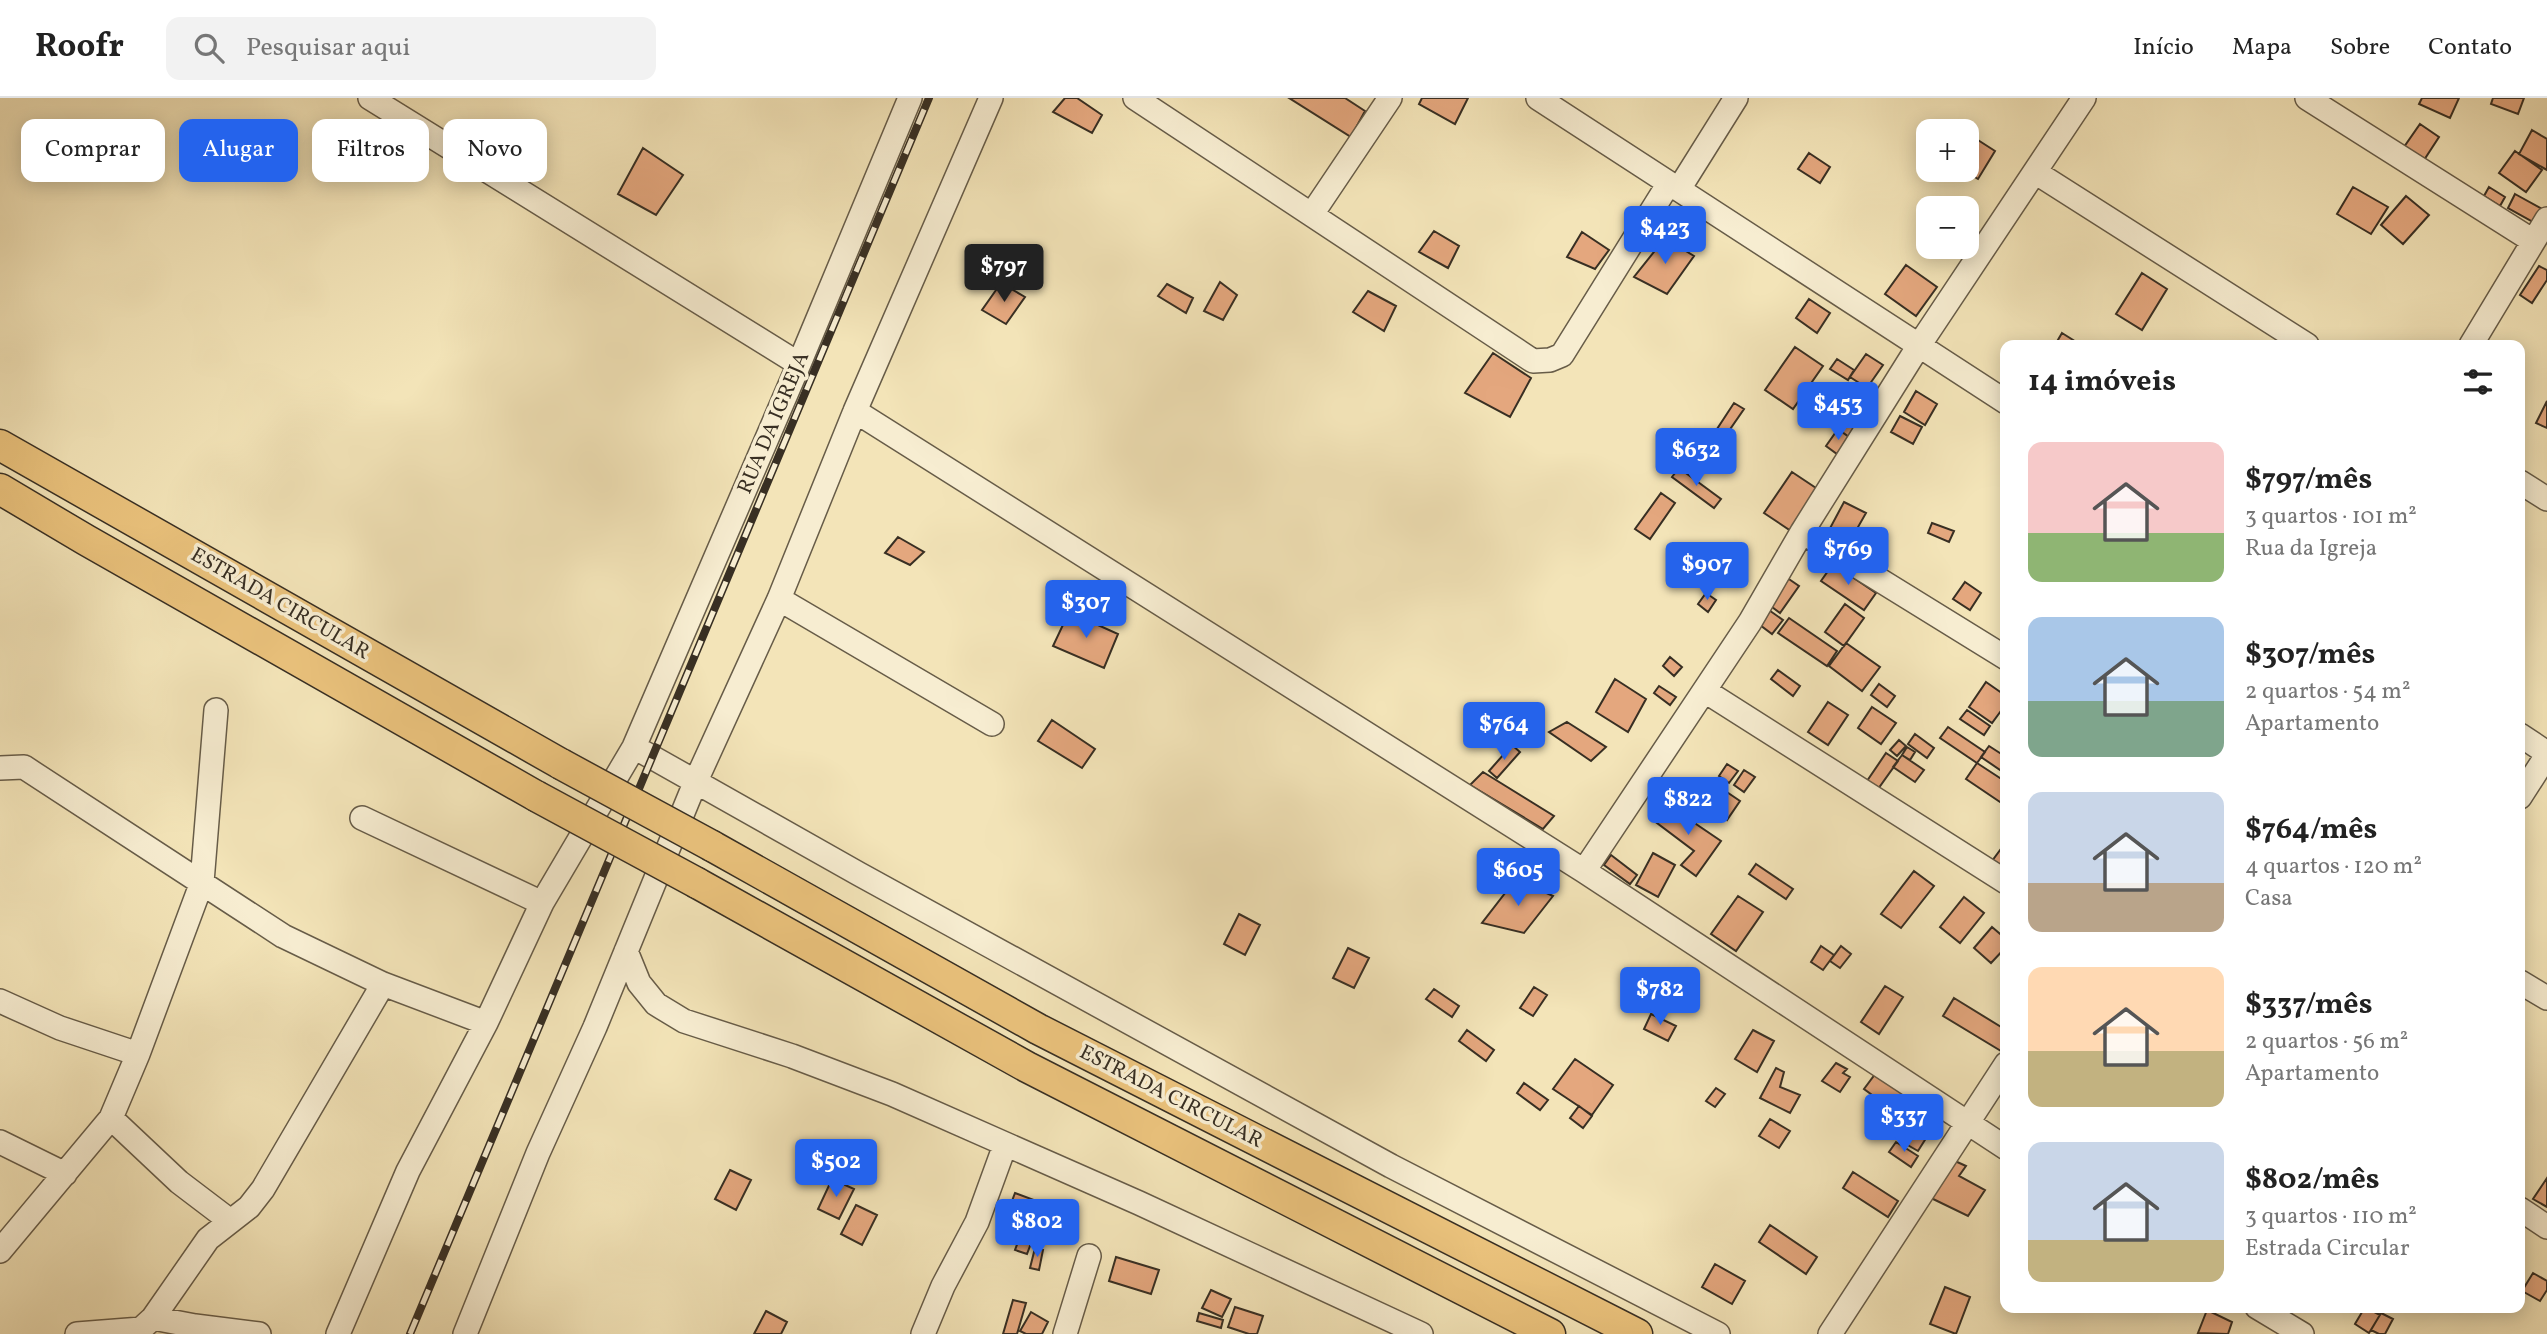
<!DOCTYPE html>
<html lang="pt">
<head>
<meta charset="utf-8">
<style>
  :root { --surface:#fff; --page:#f2f2f2; --text:#222; --muted:#767676; --line:#e0e0e0; --accent:#2563eb }
  body { margin:0; font-family:Vollkorn,serif; background:var(--page); color:var(--text); height:100vh; display:flex; flex-direction:column; font-size:26px; white-space:nowrap }
  * { box-sizing:border-box; margin:0 }
  p { font-size:23px; color:var(--muted) }
  .icon { flex:none; width:38px; height:38px; fill:none; stroke:currentColor; stroke-width:2; stroke-linecap:round; stroke-linejoin:round }
  .map { position:relative; flex:1; overflow:hidden }
  .sheet { position:absolute; left:2000px; top:242px; width:525px; height:973px; display:flex; flex-direction:column; background:var(--surface); border-radius:14px; box-shadow:0 4px 18px #0003 }
  .sheet>* { flex:none }
  .banner { position:absolute; left:21px; top:21px; width:665px; height:63px; display:flex; gap:14px }
  .controls { position:absolute; left:1916px; top:21px; display:grid; gap:14px }
  .controls a { display:grid; place-items:center; width:63px; height:63px; border-radius:14px; background:var(--surface); box-shadow:0 4px 18px #0003; font-size:35px }
  .price { position:absolute; translate:-50% -60px; padding:0 16px; border-radius:7px; background:var(--accent); color:#fff; font-size:23px; line-height:46px; filter:drop-shadow(0 2px 4px #0008) }
  .price::after { content:''; position:absolute; left:50%; top:42px; width:21px; height:16px; margin-left:-10px; background:inherit; clip-path:polygon(0 0,100% 0,50% 100%) }
  .price.active { background:#222; color:#fff }
  ul { padding:0; list-style:none }
  li { display:flex; align-items:center; gap:21px; height:175px; padding:0 28px }
  li span { display:grid; place-items:center; flex:none; width:196px; height:140px; border-radius:14px; color:#555 }
  li>.icon { margin-inline-start:auto }
  span .icon { width:84px; height:84px; fill:#fffc; stroke-width:1 }
  li b { font-size:30px }
  h2 { display:flex; justify-content:space-between; align-items:center; height:84px; padding:0 28px; font-size:30px }
  .chip { padding:0 24px; border-radius:14px; background:var(--surface); box-shadow:0 4px 18px #0003; font-size:24px; line-height:63px }
  .chip.active { background:var(--accent); color:#fff }
  header { display:flex; align-items:center; gap:42px; box-sizing:border-box; height:98px; padding:0 35px; background:var(--surface); border-bottom:2px solid var(--line) }
  header strong { font-size:33px }
  nav { display:flex; gap:38px; margin-inline-start:auto; font-size:24px }
  .search { width:490px; height:63px; background:var(--page); display:flex; align-items:center; gap:18px; box-sizing:border-box; padding:0 24px; border-radius:14px; color:var(--muted); font-size:26px }
  .map>svg:first-child { display:block }
  .building { fill:#e4a77e; stroke:#382f23; stroke-width:2 }
  .lines { fill:none; stroke-linecap:round; stroke-linejoin:round }
  .minor-casing { stroke:#675c48; stroke-width:26 }
  .major-casing { stroke:#382f23; stroke-width:33 }
  .minor { stroke:#f7edd1; stroke-width:23 }
  .major { stroke:#eac27c; stroke-width:30 }
  .rail-casing { stroke:#382f23; stroke-width:8 }
  .rail { stroke:#f7edd1; stroke-width:5; stroke-dasharray:16; stroke-linecap:butt }
  .major-bridge-casing { stroke:#382f23; stroke-width:33; stroke-linecap:butt }
  .major-bridge { stroke:#eac27c; stroke-width:30 }
  .labels { text-anchor:middle; dominant-baseline:central; stroke-width:7; stroke-linejoin:round; paint-order:stroke }
  .street-label { font-size:21px; fill:#382f23; stroke:#f7edd1 }
</style>
</head>
<body>
<header>
<strong>Roofr</strong>
<div class="search"><svg class="icon" aria-label="search" viewBox="0 0 24 24"><circle cx="10" cy="10" r="6"/><path d="M15 15l6 6"/></svg>Pesquisar aqui</div>
<nav><a>Início</a><a>Mapa</a><a>Sobre</a><a>Contato</a></nav>
</header>
<div class="map">
<svg width="2547" height="1236" viewBox="0 0 2547 1236">
  <rect width="100%" height="100%" fill="#f3e4b8"/>
  <filter id="stains"><feTurbulence type="fractalNoise" baseFrequency=".00286" numOctaves="4"/><feColorMatrix values="0 0 0 0 .2 0 0 0 0 .09 0 0 0 0 .02 0 0 0 .5 -.17"/></filter>
  <radialGradient id="worn" r=".72"><stop offset=".6" stop-color="#630" stop-opacity="0"/><stop offset="1" stop-color="#630" stop-opacity=".3"/></radialGradient>
  <path class="building" d="M 1065,0 L 1077,0 L 1102,17 L 1092,35 L 1053,14 Z
    M 1289,0 L 1345,0 L 1365,13 L 1351,39 Z
    M 1422,0 L 1468,0 L 1455,26 L 1419,6 Z
    M 2422,0 L 2459,0 L 2450,20 L 2419,6 Z
    M 2493,0 L 2524,0 L 2518,16 L 2491,6 Z
    M 2420,26 L 2439,39 L 2424,62 L 2404,49 Z
    M 2532,32 L 2547,41 L 2547,72 L 2519,56 Z
    M 1967,35 L 1995,53 L 1978,81 L 1963,72 L 1967,72 Z
    M 643,50 L 683,77 L 656,117 L 618,96 Z
    M 2515,53 L 2542,72 L 2526,94 L 2499,75 Z
    M 1809,55 L 1830,69 L 1820,85 L 1798,71 Z
    M 2353,89 L 2388,109 L 2371,136 L 2337,116 Z
    M 2489,89 L 2505,99 L 2500,108 L 2484,98 Z
    M 2515,96 L 2542,111 L 2535,125 L 2508,110 Z
    M 2406,98 L 2429,117 L 2403,146 L 2381,127 Z
    M 1434,133 L 1459,148 L 1448,170 L 1419,154 Z
    M 1582,134 L 1609,152 L 1595,171 L 1567,159 Z
    M 1665,140 L 1694,158 L 1667,196 L 1634,179 Z
    M 1906,167 L 1937,189 L 1916,218 L 1885,196 Z
    M 2539,168 L 2547,172 L 2547,182 L 2532,205 L 2520,197 Z
    M 2142,175 L 2167,191 L 2142,232 L 2116,216 Z
    M 1220,184 L 1237,197 L 1223,222 L 1204,213 Z
    M 1001,185 L 1025,199 L 1006,226 L 982,212 Z
    M 1167,186 L 1193,200 L 1186,215 L 1158,198 Z
    M 1368,193 L 1396,208 L 1384,233 L 1353,214 Z
    M 1809,201 L 1830,215 L 1817,235 L 1796,220 Z
    M 2062,235 L 2081,247 L 2055,247 Z
    M 1795,249 L 1823,268 L 1793,311 L 1765,292 Z
    M 1493,255 L 1531,280 L 1510,319 L 1465,295 Z
    M 1866,256 L 1883,267 L 1867,290 L 1850,279 Z
    M 1837,261 L 1854,272 L 1848,282 L 1830,271 Z
    M 1916,293 L 1937,306 L 1925,327 L 1904,314 Z
    M 2547,303 L 2547,330 L 2536,325 Z
    M 1734,305 L 1744,311 L 1726,337 L 1717,331 Z
    M 1830,305 L 1859,326 L 1849,339 L 1820,319 Z
    M 1900,318 L 1922,329 L 1913,346 L 1891,334 Z
    M 1838,331 L 1849,339 L 1837,356 L 1826,348 Z
    M 1679,370 L 1721,401 L 1714,410 L 1672,379 Z
    M 1792,374 L 1819,392 L 1791,433 L 1764,415 Z
    M 1661,395 L 1675,405 L 1650,441 L 1635,431 Z
    M 1844,404 L 1866,415 L 1849,445 L 1828,434 Z
    M 1932,425 L 1954,433 L 1949,444 L 1928,435 Z
    M 898,439 L 924,454 L 910,467 L 885,455 Z
    M 1833,466 L 1876,495 L 1864,512 L 1821,483 Z
    M 1783,477 L 1799,488 L 1780,515 L 1764,503 Z
    M 1965,484 L 1981,495 L 1970,512 L 1953,501 Z
    M 1706,495 L 1716,502 L 1708,514 L 1698,506 Z
    M 1845,506 L 1864,520 L 1844,548 L 1825,534 Z
    M 1766,510 L 1783,522 L 1772,536 L 1756,524 Z
    M 1069,514 L 1118,536 L 1104,570 L 1053,548 Z
    M 1789,520 L 1837,553 L 1827,568 L 1778,535 Z
    M 1846,545 L 1880,569 L 1862,593 L 1829,568 Z
    M 1670,559 L 1682,569 L 1674,578 L 1663,568 Z
    M 1778,572 L 1800,588 L 1793,598 L 1771,581 Z
    M 1615,581 L 1646,601 L 1628,634 L 1596,614 Z
    M 1986,584 L 2006,598 L 2006,606 L 1992,625 L 1969,609 Z
    M 1879,586 L 1895,598 L 1887,609 L 1871,597 Z
    M 1659,588 L 1676,599 L 1670,607 L 1654,595 Z
    M 1828,604 L 1848,617 L 1828,647 L 1808,634 Z
    M 1872,609 L 1896,625 L 1881,646 L 1858,630 Z
    M 1967,612 L 1990,628 L 1984,637 L 1960,621 Z
    M 1052,622 L 1095,651 L 1082,670 L 1038,643 Z
    M 1567,624 L 1606,649 L 1591,663 L 1549,634 Z
    M 1948,629 L 1985,654 L 1977,665 L 1940,640 Z
    M 1915,636 L 1934,650 L 1927,660 L 1908,646 Z
    M 1899,642 L 1906,648 L 1897,658 L 1890,652 Z
    M 1512,647 L 1520,654 L 1497,680 L 1489,673 Z
    M 1989,648 L 2006,659 L 2006,676 L 1981,659 Z
    M 1907,649 L 1915,654 L 1910,662 L 1902,657 Z
    M 1886,655 L 1898,663 L 1878,691 L 1867,683 Z
    M 1902,657 L 1924,672 L 1915,684 L 1893,669 Z
    M 1977,665 L 2006,684 L 2006,703 L 2003,706 L 1966,681 Z
    M 1727,666 L 1738,673 L 1729,685 L 1719,678 Z
    M 1744,672 L 1755,679 L 1744,694 L 1734,687 Z
    M 1483,674 L 1554,718 L 1543,731 L 1470,687 Z
    M 1657,677 L 1684,695 L 1673,712 L 1646,694 Z
    M 1715,686 L 1740,703 L 1727,722 L 1702,705 Z
    M 1665,705 L 1721,743 L 1696,778 L 1681,767 L 1694,753 L 1653,722 Z
    M 2006,744 L 2006,772 L 1992,763 Z
    M 1653,755 L 1675,767 L 1658,799 L 1636,787 Z
    M 1519,756 L 1537,769 L 1531,778 L 1512,765 Z
    M 1611,757 L 1637,777 L 1630,786 L 1604,767 Z
    M 1756,766 L 1793,791 L 1786,801 L 1749,776 Z
    M 1914,773 L 1934,788 L 1901,830 L 1881,816 Z
    M 1516,781 L 1553,798 L 1524,835 L 1482,825 Z
    M 1738,798 L 1763,814 L 1736,853 L 1711,836 Z
    M 1964,799 L 1984,815 L 1960,845 L 1940,829 Z
    M 1239,816 L 1260,827 L 1245,857 L 1224,846 Z
    M 1992,829 L 2006,841 L 2006,849 L 1991,865 L 1974,850 Z
    M 1821,848 L 1834,857 L 1823,872 L 1811,864 Z
    M 1841,848 L 1851,856 L 1840,870 L 1830,863 Z
    M 1348,850 L 1369,860 L 1354,890 L 1333,880 Z
    M 1885,888 L 1903,899 L 1879,936 L 1861,924 Z
    M 1534,889 L 1547,897 L 1533,918 L 1520,910 Z
    M 1434,891 L 1459,908 L 1452,919 L 1426,901 Z
    M 1954,900 L 2006,932 L 2006,947 L 2001,953 L 1943,918 Z
    M 1651,916 L 1676,928 L 1668,943 L 1644,931 Z
    M 1467,932 L 1494,952 L 1486,963 L 1459,943 Z
    M 1753,932 L 1774,943 L 1757,974 L 1735,961 Z
    M 1575,961 L 1613,987 L 1592,1017 L 1553,991 Z
    M 1836,965 L 1847,971 L 1843,975 L 1850,979 L 1840,994 L 1822,983 Z
    M 1776,970 L 1784,974 L 1780,989 L 1800,997 L 1790,1015 L 1760,1000 Z
    M 1876,975 L 1913,1001 L 1901,1018 L 1864,991 Z
    M 1524,985 L 1548,1002 L 1540,1012 L 1517,995 Z
    M 1716,990 L 1725,996 L 1715,1009 L 1706,1003 Z
    M 1914,1004 L 1940,1018 L 1918,1053 L 1892,1038 Z
    M 1579,1008 L 1592,1018 L 1583,1030 L 1570,1020 Z
    M 1770,1021 L 1790,1033 L 1779,1050 L 1759,1038 Z
    M 1896,1044 L 1918,1058 L 1911,1069 L 1889,1054 Z
    M 1955,1063 L 1966,1068 L 1959,1078 L 1985,1092 L 1968,1118 L 1931,1100 Z
    M 730,1072 L 751,1082 L 736,1112 L 715,1101 Z
    M 1853,1074 L 1898,1103 L 1888,1119 L 1843,1090 Z
    M 2547,1080 L 2547,1109 L 2533,1101 Z
    M 832,1081 L 854,1091 L 839,1121 L 818,1111 Z
    M 1015,1095 L 1034,1102 L 1028,1118 L 1009,1111 Z
    M 856,1107 L 877,1117 L 862,1147 L 841,1136 Z
    M 1025,1125 L 1037,1129 L 1027,1156 L 1015,1152 Z
    M 1770,1127 L 1817,1159 L 1806,1176 L 1759,1144 Z
    M 1035,1150 L 1043,1152 L 1039,1172 L 1030,1170 Z
    M 1116,1159 L 1159,1172 L 1151,1196 L 1109,1183 Z
    M 1715,1166 L 1745,1183 L 1732,1206 L 1702,1189 Z
    M 2533,1175 L 2547,1183 L 2547,1192 L 2540,1203 L 2522,1193 Z
    M 1945,1189 L 1970,1199 L 1956,1236 L 1930,1226 Z
    M 1211,1192 L 1231,1201 L 1222,1219 L 1202,1210 Z
    M 1013,1202 L 1026,1205 L 1017,1236 L 1003,1236 Z
    M 1235,1209 L 1263,1218 L 1257,1236 L 1249,1236 L 1228,1229 Z
    M 2365,1209 L 2380,1217 L 2369,1235 L 2355,1226 Z
    M 2207,1212 L 2232,1224 L 2228,1236 L 2198,1235 Z
    M 766,1213 L 787,1224 L 781,1236 L 754,1236 Z
    M 1031,1214 L 1048,1224 L 1042,1236 L 1026,1236 L 1020,1233 Z
    M 1199,1215 L 1223,1222 L 1221,1230 L 1197,1223 Z
    M 2381,1215 L 2393,1221 L 2385,1236 L 2379,1236 L 2371,1232 Z"/>
  <g class="lines">
    <defs>
      <path id="minor" d="M 370,0 L 799,266
        M 1135,0 L 1533,263 L 1550,262 L 1562,257 L 1669,85
        M 1538,0 L 2006,304
        M 2307,0 L 2533,143
        M 2035,74 L 2307,247
        M 1679,91 L 1736,0
        M 1312,116 L 1390,0
        M 2471,247 L 2547,121
        M 855,313 L 1584,773 L 2006,1050
        M 2520,384 L 2547,401
        M 1802,434 L 2006,560
        M 779,501 L 992,626
        M 1705,593 L 2006,784
        M 2520,637 L 2547,655
        M 634,649 L 859,776 L 1391,1068 L 1718,1236
        M 0,670 L 24,669 L 283,838 L 383,886 L 486,925
        M 2520,699 L 2547,657
        M 362,720 L 542,805
        M 1584,773 L 1750,524 L 1802,434 L 1918,249 L 2084,0
        M 626,853 L 639,885 L 656,906 L 684,923 L 792,958 L 892,996 L 1139,1105 L 1421,1236
        M 2520,884 L 2547,900
        M 0,903 L 60,930 L 138,956
        M 111,1020 L 179,1084 L 229,1122
        M 0,1044 L 65,1076
        M 2520,1111 L 2547,1129
        M 0,1153 L 111,1020 L 138,956 L 202,784 L 216,612
        M 2257,1209 L 2302,1236
        M 153,1220 L 195,1228 L 259,1236
        M 77,1236 L 141,1231
        M 140,1236 L 141,1231 L 153,1220 L 208,1141 L 249,1109 L 263,1091 L 383,886
        M 338,1236 L 408,1073 L 486,925 L 542,805 L 634,649 L 799,266 L 910,0
        M 465,1236 L 538,1055 L 595,929 L 695,685 L 779,501 L 855,313 L 991,0
        M 923,1236 L 943,1188 L 977,1124 L 1005,1047
        M 1065,1236 L 1089,1158
        M 1830,1236 L 2006,966"/>
      <path id="major" d="M 0,347 L 561,666
        M 0,391 L 86,442 L 536,698
        M 712,748 L 1038,931 L 1637,1236
        M 697,785 L 1027,969 L 1550,1236"/>
    </defs>
    <use href="#minor" class="minor-casing"/>
    <use href="#major" class="major-casing"/>
    <use href="#minor" class="minor"/>
    <use href="#major" class="major"/>
    <defs>
      <path id="rail" d="M 410,1236 L 929,0"/>
    </defs>
    <use href="#rail" class="rail-casing"/>
    <use href="#rail" class="rail"/>
    <defs>
      <path id="major-bridge" d="M 561,666 L 712,748
        M 536,698 L 697,785"/>
    </defs>
    <use href="#major-bridge" class="major-bridge-casing"/>
    <use href="#major-bridge" class="major-bridge"/>
  </g>
  <g class="labels">
    <g class="street-label">
      <text transform="translate(774 325) rotate(-67)">RUA DA IGREJA</text>
      <text transform="translate(280 506) rotate(30)">ESTRADA CIRCULAR</text>
      <text transform="translate(1171 999) rotate(27)">ESTRADA CIRCULAR</text>
    </g>
  </g>
  <rect width="100%" height="100%" filter="url(#stains)"/>
  <rect width="100%" height="100%" fill="url(#worn)"/>
</svg>
<div class="controls">
<a>+</a>
<a>−</a>
</div>
<b class="price" style="left:1665px;top:168px">$423</b>
<b class="price active" style="left:1004px;top:206px">$797</b>
<b class="price" style="left:1838px;top:344px">$453</b>
<b class="price" style="left:1696px;top:390px">$632</b>
<b class="price" style="left:1848px;top:489px">$769</b>
<b class="price" style="left:1707px;top:504px">$907</b>
<b class="price" style="left:1086px;top:542px">$307</b>
<b class="price" style="left:1504px;top:664px">$764</b>
<b class="price" style="left:1688px;top:739px">$822</b>
<b class="price" style="left:1518px;top:810px">$605</b>
<b class="price" style="left:1660px;top:929px">$782</b>
<b class="price" style="left:1904px;top:1056px">$337</b>
<b class="price" style="left:836px;top:1101px">$502</b>
<b class="price" style="left:1037px;top:1161px">$802</b>
<div class="banner">
<a class="chip">Comprar</a>
<a class="chip active">Alugar</a>
<a class="chip">Filtros</a>
<a class="chip">Novo</a>
</div>
<section class="sheet">
<h2>14 imóveis<svg class="icon" aria-label="filters" viewBox="0 0 24 24"><path d="M4 7h16M4 17h16"/><circle cx="9" cy="7" r="2"/><circle cx="15" cy="17" r="2"/></svg></h2>
<ul>
<li><span style="background:linear-gradient(#f6c9c9 65%,#8fb573 0)"><svg class="icon" aria-label="home" viewBox="0 0 24 24"><path d="M3 11l9-7 9 7M6 9v11h12V9"/></svg></span><div><b>$797/mês</b><p>3 quartos · 101 m²</p><p>Rua da Igreja</p></div></li>
<li><span style="background:linear-gradient(#a9c7e8 60%,#7fa58c 0)"><svg class="icon" aria-label="home" viewBox="0 0 24 24"><path d="M3 11l9-7 9 7M6 9v11h12V9"/></svg></span><div><b>$307/mês</b><p>2 quartos · 54 m²</p><p>Apartamento</p></div></li>
<li><span style="background:linear-gradient(#c9d6e8 65%,#b9a48a 0)"><svg class="icon" aria-label="home" viewBox="0 0 24 24"><path d="M3 11l9-7 9 7M6 9v11h12V9"/></svg></span><div><b>$764/mês</b><p>4 quartos · 120 m²</p><p>Casa</p></div></li>
<li><span style="background:linear-gradient(#ffd9b3 60%,#c2b280 0)"><svg class="icon" aria-label="home" viewBox="0 0 24 24"><path d="M3 11l9-7 9 7M6 9v11h12V9"/></svg></span><div><b>$337/mês</b><p>2 quartos · 56 m²</p><p>Apartamento</p></div></li>
<li><span style="background:linear-gradient(#c9d6e8 70%,#c2b280 0)"><svg class="icon" aria-label="home" viewBox="0 0 24 24"><path d="M3 11l9-7 9 7M6 9v11h12V9"/></svg></span><div><b>$802/mês</b><p>3 quartos · 110 m²</p><p>Estrada Circular</p></div></li>
</ul>
</section>
</div>
</body>
</html>
